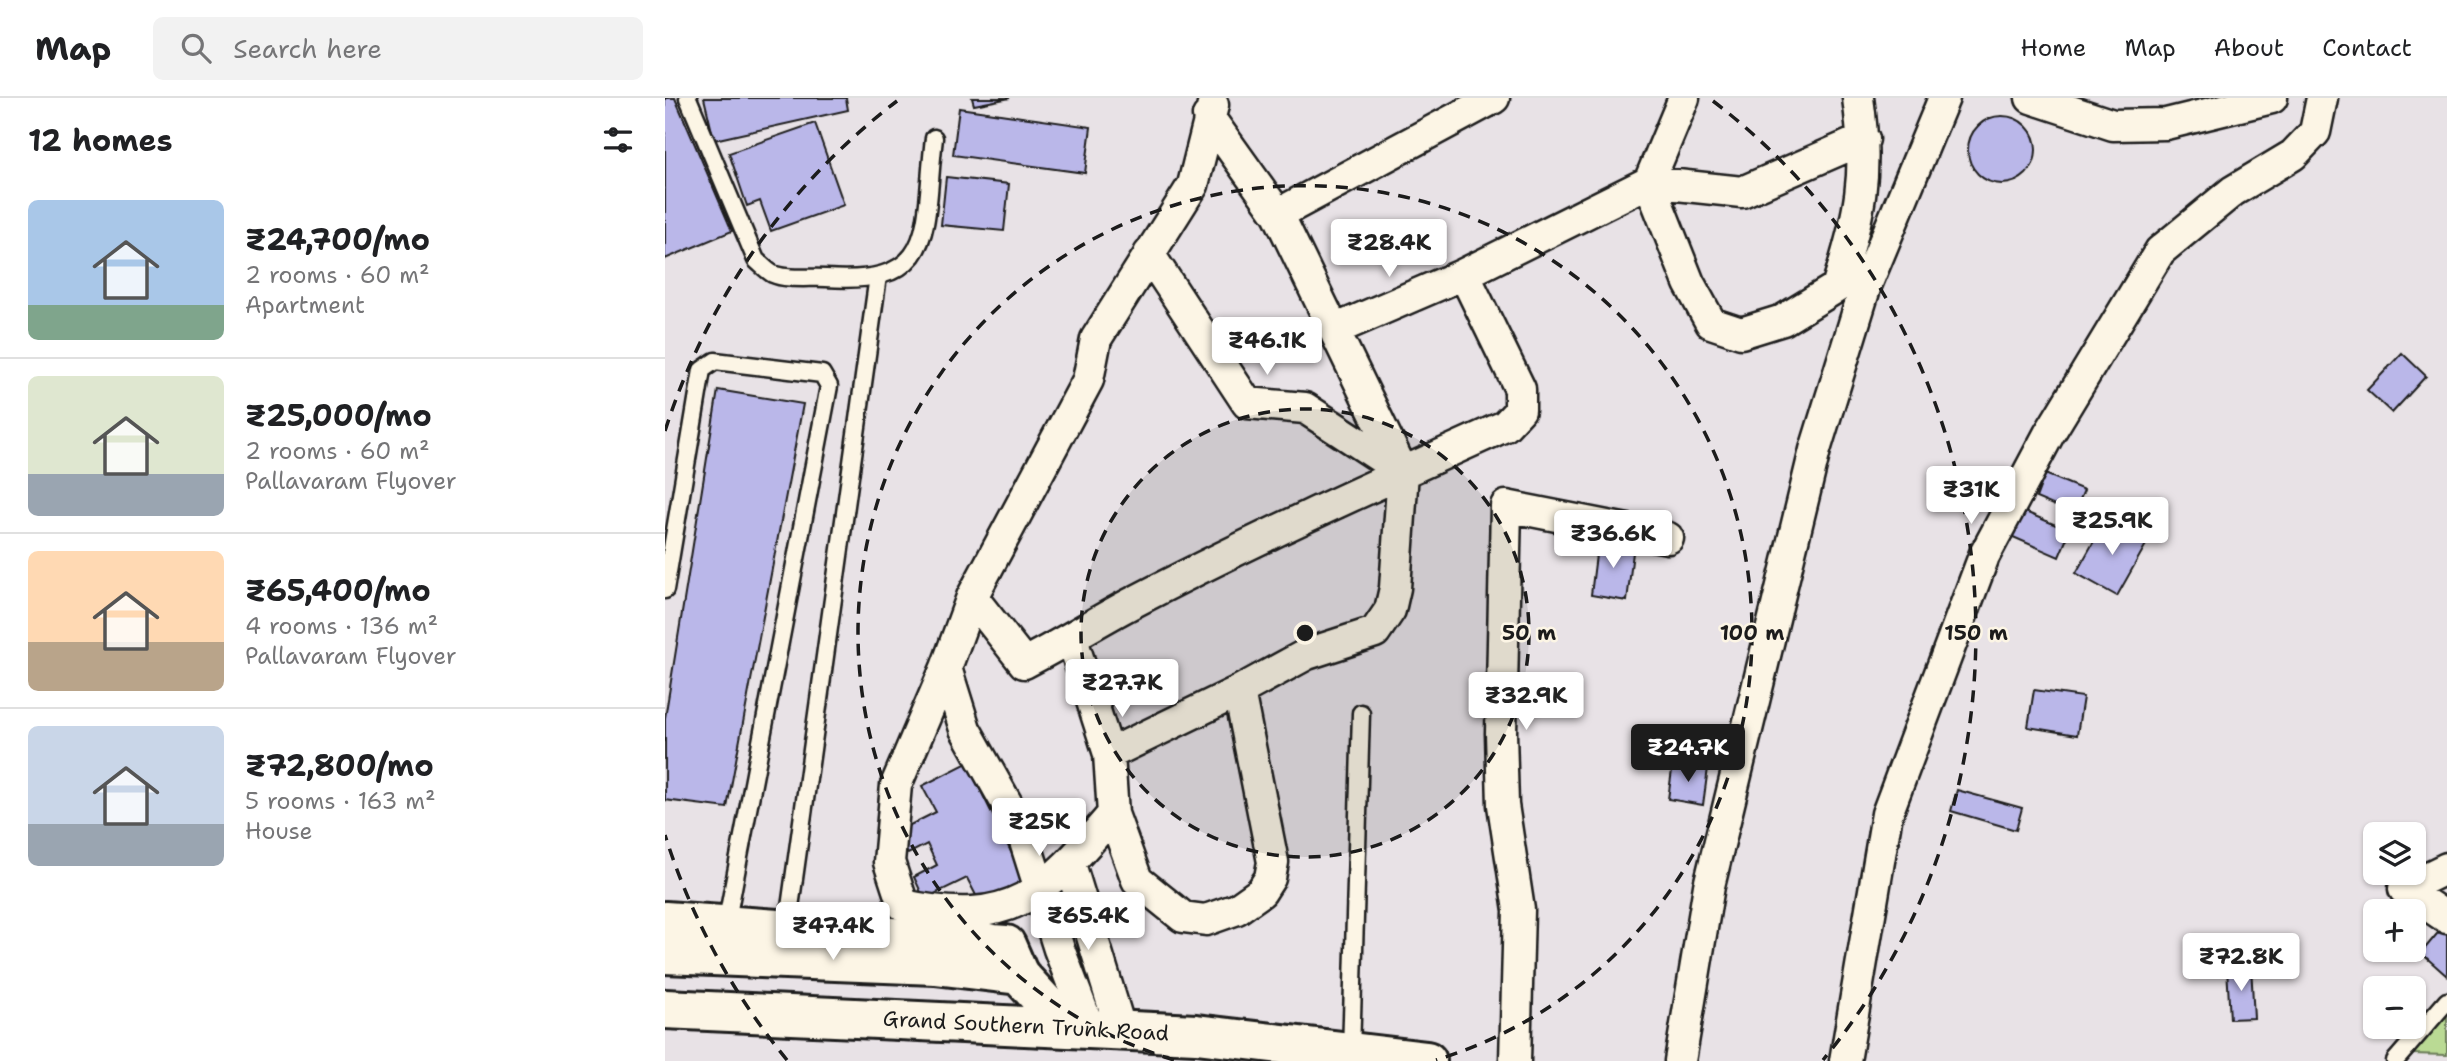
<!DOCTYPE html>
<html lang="en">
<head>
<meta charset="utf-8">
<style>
  :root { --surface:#fff; --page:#f2f2f2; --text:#202124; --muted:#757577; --line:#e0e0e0; --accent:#1c1c1c }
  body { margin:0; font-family:"Shantell Sans",sans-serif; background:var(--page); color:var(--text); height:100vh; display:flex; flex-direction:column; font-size:26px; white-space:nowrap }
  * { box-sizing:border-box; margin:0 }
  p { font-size:23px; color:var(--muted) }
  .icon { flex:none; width:38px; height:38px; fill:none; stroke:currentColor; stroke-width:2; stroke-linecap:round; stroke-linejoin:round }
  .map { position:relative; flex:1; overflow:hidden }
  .sheet { display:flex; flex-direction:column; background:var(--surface); width:665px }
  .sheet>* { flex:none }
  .fabs { position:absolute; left:1698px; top:724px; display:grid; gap:14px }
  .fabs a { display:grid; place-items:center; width:63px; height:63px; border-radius:10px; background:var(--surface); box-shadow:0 2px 5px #0004; font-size:35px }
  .price { position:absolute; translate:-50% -60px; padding:0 16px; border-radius:7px; background:#fff; color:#222; font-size:23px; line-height:46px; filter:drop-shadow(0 2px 4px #0008) }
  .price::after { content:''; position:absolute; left:50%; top:42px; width:21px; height:16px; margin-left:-10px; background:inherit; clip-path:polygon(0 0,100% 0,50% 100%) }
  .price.current { background:var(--accent); color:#fff }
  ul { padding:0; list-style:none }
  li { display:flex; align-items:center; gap:21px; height:175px; padding:0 28px }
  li+li { border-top:2px solid var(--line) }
  li span { display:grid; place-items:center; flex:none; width:196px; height:140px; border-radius:10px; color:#555 }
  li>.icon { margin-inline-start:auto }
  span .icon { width:84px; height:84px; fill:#fffc; stroke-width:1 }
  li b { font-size:30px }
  h2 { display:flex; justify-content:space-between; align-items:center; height:84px; padding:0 28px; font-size:30px }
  header { display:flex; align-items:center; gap:42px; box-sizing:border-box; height:98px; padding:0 35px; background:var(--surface); border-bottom:2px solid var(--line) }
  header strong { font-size:33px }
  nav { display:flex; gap:38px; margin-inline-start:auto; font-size:24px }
  .search { width:490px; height:63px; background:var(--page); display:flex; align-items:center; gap:18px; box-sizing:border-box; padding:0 24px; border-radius:10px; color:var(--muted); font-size:26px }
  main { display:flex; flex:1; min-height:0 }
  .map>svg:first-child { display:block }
  .green { fill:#bada94; stroke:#6b7b58; stroke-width:2 }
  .building { fill:#bab7e9; stroke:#1c1c1c; stroke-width:2 }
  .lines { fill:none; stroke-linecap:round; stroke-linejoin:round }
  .lane-casing { stroke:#1c1c1c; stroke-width:21 }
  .street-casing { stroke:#1c1c1c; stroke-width:35 }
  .secondary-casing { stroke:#1c1c1c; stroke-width:44 }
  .primary-casing { stroke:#1c1c1c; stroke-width:44 }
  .lane { stroke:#fcf5e5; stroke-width:16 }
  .street { stroke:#fcf5e5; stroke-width:30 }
  .secondary { stroke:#fcf5e5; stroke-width:38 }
  .primary { stroke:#fcf5e5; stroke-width:38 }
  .ring { fill:none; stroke:#1c1c1c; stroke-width:3.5; stroke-dasharray:12 9 }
  .labels { text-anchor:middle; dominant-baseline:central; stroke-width:5; stroke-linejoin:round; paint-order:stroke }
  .street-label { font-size:21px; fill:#1c1c1c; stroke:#fcf5e5 }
  .centre { fill:#1c1c1c; stroke:#fcf5e5; stroke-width:3.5 }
  .ring-label { font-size:21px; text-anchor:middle; font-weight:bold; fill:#1c1c1c; stroke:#fcf5e5; stroke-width:5; stroke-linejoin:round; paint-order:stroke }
</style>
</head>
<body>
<header>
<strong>Map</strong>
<div class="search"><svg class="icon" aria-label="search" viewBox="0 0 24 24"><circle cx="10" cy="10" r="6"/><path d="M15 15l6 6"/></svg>Search here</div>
<nav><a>Home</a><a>Map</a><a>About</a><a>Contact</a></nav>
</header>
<main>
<section class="sheet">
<h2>12 homes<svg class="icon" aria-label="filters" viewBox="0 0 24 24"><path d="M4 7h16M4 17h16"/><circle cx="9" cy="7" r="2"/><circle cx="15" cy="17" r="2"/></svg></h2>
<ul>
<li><span style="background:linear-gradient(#a9c7e8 75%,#7fa58c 0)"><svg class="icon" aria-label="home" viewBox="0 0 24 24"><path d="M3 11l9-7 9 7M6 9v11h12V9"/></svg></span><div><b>₹24,700/mo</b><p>2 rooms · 60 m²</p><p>Apartment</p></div></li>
<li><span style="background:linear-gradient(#dfe7d0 70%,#9aa5b1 0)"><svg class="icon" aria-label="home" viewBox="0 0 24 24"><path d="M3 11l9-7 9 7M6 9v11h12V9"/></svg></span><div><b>₹25,000/mo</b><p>2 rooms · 60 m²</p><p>Pallavaram Flyover</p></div></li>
<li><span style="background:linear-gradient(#ffd9b3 65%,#b9a48a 0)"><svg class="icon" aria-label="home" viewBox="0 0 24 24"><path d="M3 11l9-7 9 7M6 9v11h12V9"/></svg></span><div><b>₹65,400/mo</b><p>4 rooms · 136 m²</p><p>Pallavaram Flyover</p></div></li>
<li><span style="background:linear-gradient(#c9d6e8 70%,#9aa5b1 0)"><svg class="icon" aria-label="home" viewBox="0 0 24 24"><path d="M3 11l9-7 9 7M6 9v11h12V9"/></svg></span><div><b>₹72,800/mo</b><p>5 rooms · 163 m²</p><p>House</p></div></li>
</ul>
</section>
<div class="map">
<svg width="1782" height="963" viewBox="0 0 1782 963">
  <rect width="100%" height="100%" fill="#e8e2e6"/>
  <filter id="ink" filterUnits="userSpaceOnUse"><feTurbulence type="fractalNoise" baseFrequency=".0143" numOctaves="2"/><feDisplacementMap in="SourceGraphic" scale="14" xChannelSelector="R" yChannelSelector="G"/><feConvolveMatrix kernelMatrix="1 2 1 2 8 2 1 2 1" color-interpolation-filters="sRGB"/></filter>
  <g filter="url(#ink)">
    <path class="green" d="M 1782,914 L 1782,957 L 1747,956 Z"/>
    <path class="building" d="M 0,0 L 10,0 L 67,133 L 0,161 Z
      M 39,0 L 181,0 L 183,12 L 49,42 Z
      M 307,0 L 345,0 L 309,7 Z
      M 294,10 L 426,29 L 420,75 L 288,57 Z
      M1303 52a34 34 0 1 1 68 0a34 34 0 1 1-68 0Z
      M 150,25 L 179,107 L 106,133 L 95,103 L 82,108 L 64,55 Z
      M 281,79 L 344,86 L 339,133 L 276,127 Z
      M 1737,255 L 1761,278 L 1727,315 L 1702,292 Z
      M 53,292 L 138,306 L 62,710 L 0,702 L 0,620 Z
      M 1380,376 L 1419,392 L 1409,416 L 1371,400 Z
      M 1351,410 L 1405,433 L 1394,459 L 1339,435 Z
      M 1442,420 L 1483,443 L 1452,498 L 1411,475 Z
      M 933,441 L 969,446 L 962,503 L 926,497 Z
      M 1369,592 L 1418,599 L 1412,637 L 1363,629 Z
      M 302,665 L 362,786 L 317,809 L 302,780 L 259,801 L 249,779 L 272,767 L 262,746 L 243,756 L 231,734 L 271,714 L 257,688 Z
      M 1008,665 L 1043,670 L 1038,707 L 1003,701 Z
      M 1292,692 L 1357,710 L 1351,732 L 1286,713 Z
      M 1782,824 L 1782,878 L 1756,855 Z
      M 1586,868 L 1589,920 L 1565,921 L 1562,870 Z"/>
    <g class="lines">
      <defs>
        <path id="lane" d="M 23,0 L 91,162 C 96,166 102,173 108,176 C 121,182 146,179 161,180 C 275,188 258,129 269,40
          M 0,492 L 37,272 L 50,263 L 157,276 L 164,288 L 61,827
          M 122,831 L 213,178
          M 686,954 L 696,615
          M 1730,963 L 1782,903"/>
        <path id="street" d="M 1019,0 L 984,84 L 1077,94 L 1199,41
          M 1366,0 L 1448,27 L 1501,26 L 1607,0
          M 543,18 L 613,116 L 738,374 L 730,490 L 725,512 L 710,534 L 642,556 L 574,593 L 444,656 L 448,716 L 472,782 L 518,819 L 541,822 L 572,811 L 596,794 L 605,780 L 608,764 L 574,593
          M 613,116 L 829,0
          M 484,156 L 582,305 L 640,310 L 738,374
          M 669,232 L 799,176
          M 307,499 L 359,565 C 395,547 429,525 465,506 C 587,442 714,385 840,328 L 855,312 L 855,291 L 799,176 L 984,84 L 1024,185 L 1046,225 L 1076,235 L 1118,222 L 1172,189 C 1195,118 1204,75 1193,0
          M 407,541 L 444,656
          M 281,570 L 231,687 L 224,764 L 238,807 C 348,831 380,795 448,716
          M 405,766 L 456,933
          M 1782,770 L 1739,791 L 1782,820
          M 425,932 L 394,851 L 356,731 L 300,631 L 281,570 L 307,499 L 423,282 L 431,241 L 528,87 L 548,7
          M 850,963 L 854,812 L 838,707 L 836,635 L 841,408 L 1003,440
          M 1015,963 L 1044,788 L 1150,352 L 1200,190 L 1279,0
          M 1180,963 L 1222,716 L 1319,458 L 1384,336 L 1495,153 L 1568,93 L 1628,57 L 1650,34 L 1657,0"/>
        <path id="secondary" d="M 0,823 L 341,847 L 354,877"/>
        <path id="primary" d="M 0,856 L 270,867 L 354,877 L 401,928
          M 0,911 L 531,936 L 762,963"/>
      </defs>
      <use href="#lane" class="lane-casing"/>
      <use href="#street" class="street-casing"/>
      <use href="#secondary" class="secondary-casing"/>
      <use href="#primary" class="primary-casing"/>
      <use href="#lane" class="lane"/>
      <use href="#street" class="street"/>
      <use href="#secondary" class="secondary"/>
      <use href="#primary" class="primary"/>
    </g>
  </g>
  <circle cx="640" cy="535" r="224" fill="#1c1c1c" fill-opacity=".12"/>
  <g class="ring">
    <circle cx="640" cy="535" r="224"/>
    <path d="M509 962A447 447 0 1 1 771 962"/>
    <path d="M122 962A671 671 0 0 1 0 737M0 333A671 671 0 0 1 232 3M1048 3A671 671 0 0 1 1158 962"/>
  </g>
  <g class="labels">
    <g class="street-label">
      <text transform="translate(361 928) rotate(3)">Grand Southern Trunk Road</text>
    </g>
  </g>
  <circle cx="640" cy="535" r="10" class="centre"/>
  <g class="ring-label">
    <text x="864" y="542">50 m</text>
    <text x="1087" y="542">100 m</text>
    <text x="1311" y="542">150 m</text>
  </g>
</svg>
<div class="fabs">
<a><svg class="icon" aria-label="layers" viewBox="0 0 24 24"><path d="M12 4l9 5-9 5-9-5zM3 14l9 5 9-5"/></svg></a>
<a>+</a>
<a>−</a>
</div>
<b class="price" style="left:724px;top:181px">₹28.4K</b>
<b class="price" style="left:602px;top:279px">₹46.1K</b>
<b class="price" style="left:1306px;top:428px">₹31K</b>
<b class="price" style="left:1447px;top:459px">₹25.9K</b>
<b class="price" style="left:948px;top:472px">₹36.6K</b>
<b class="price" style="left:457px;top:621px">₹27.7K</b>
<b class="price" style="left:861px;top:634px">₹32.9K</b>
<b class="price current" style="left:1023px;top:686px">₹24.7K</b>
<b class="price" style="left:374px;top:760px">₹25K</b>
<b class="price" style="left:423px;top:854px">₹65.4K</b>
<b class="price" style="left:168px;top:864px">₹47.4K</b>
<b class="price" style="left:1576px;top:895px">₹72.8K</b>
</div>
</main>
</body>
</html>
